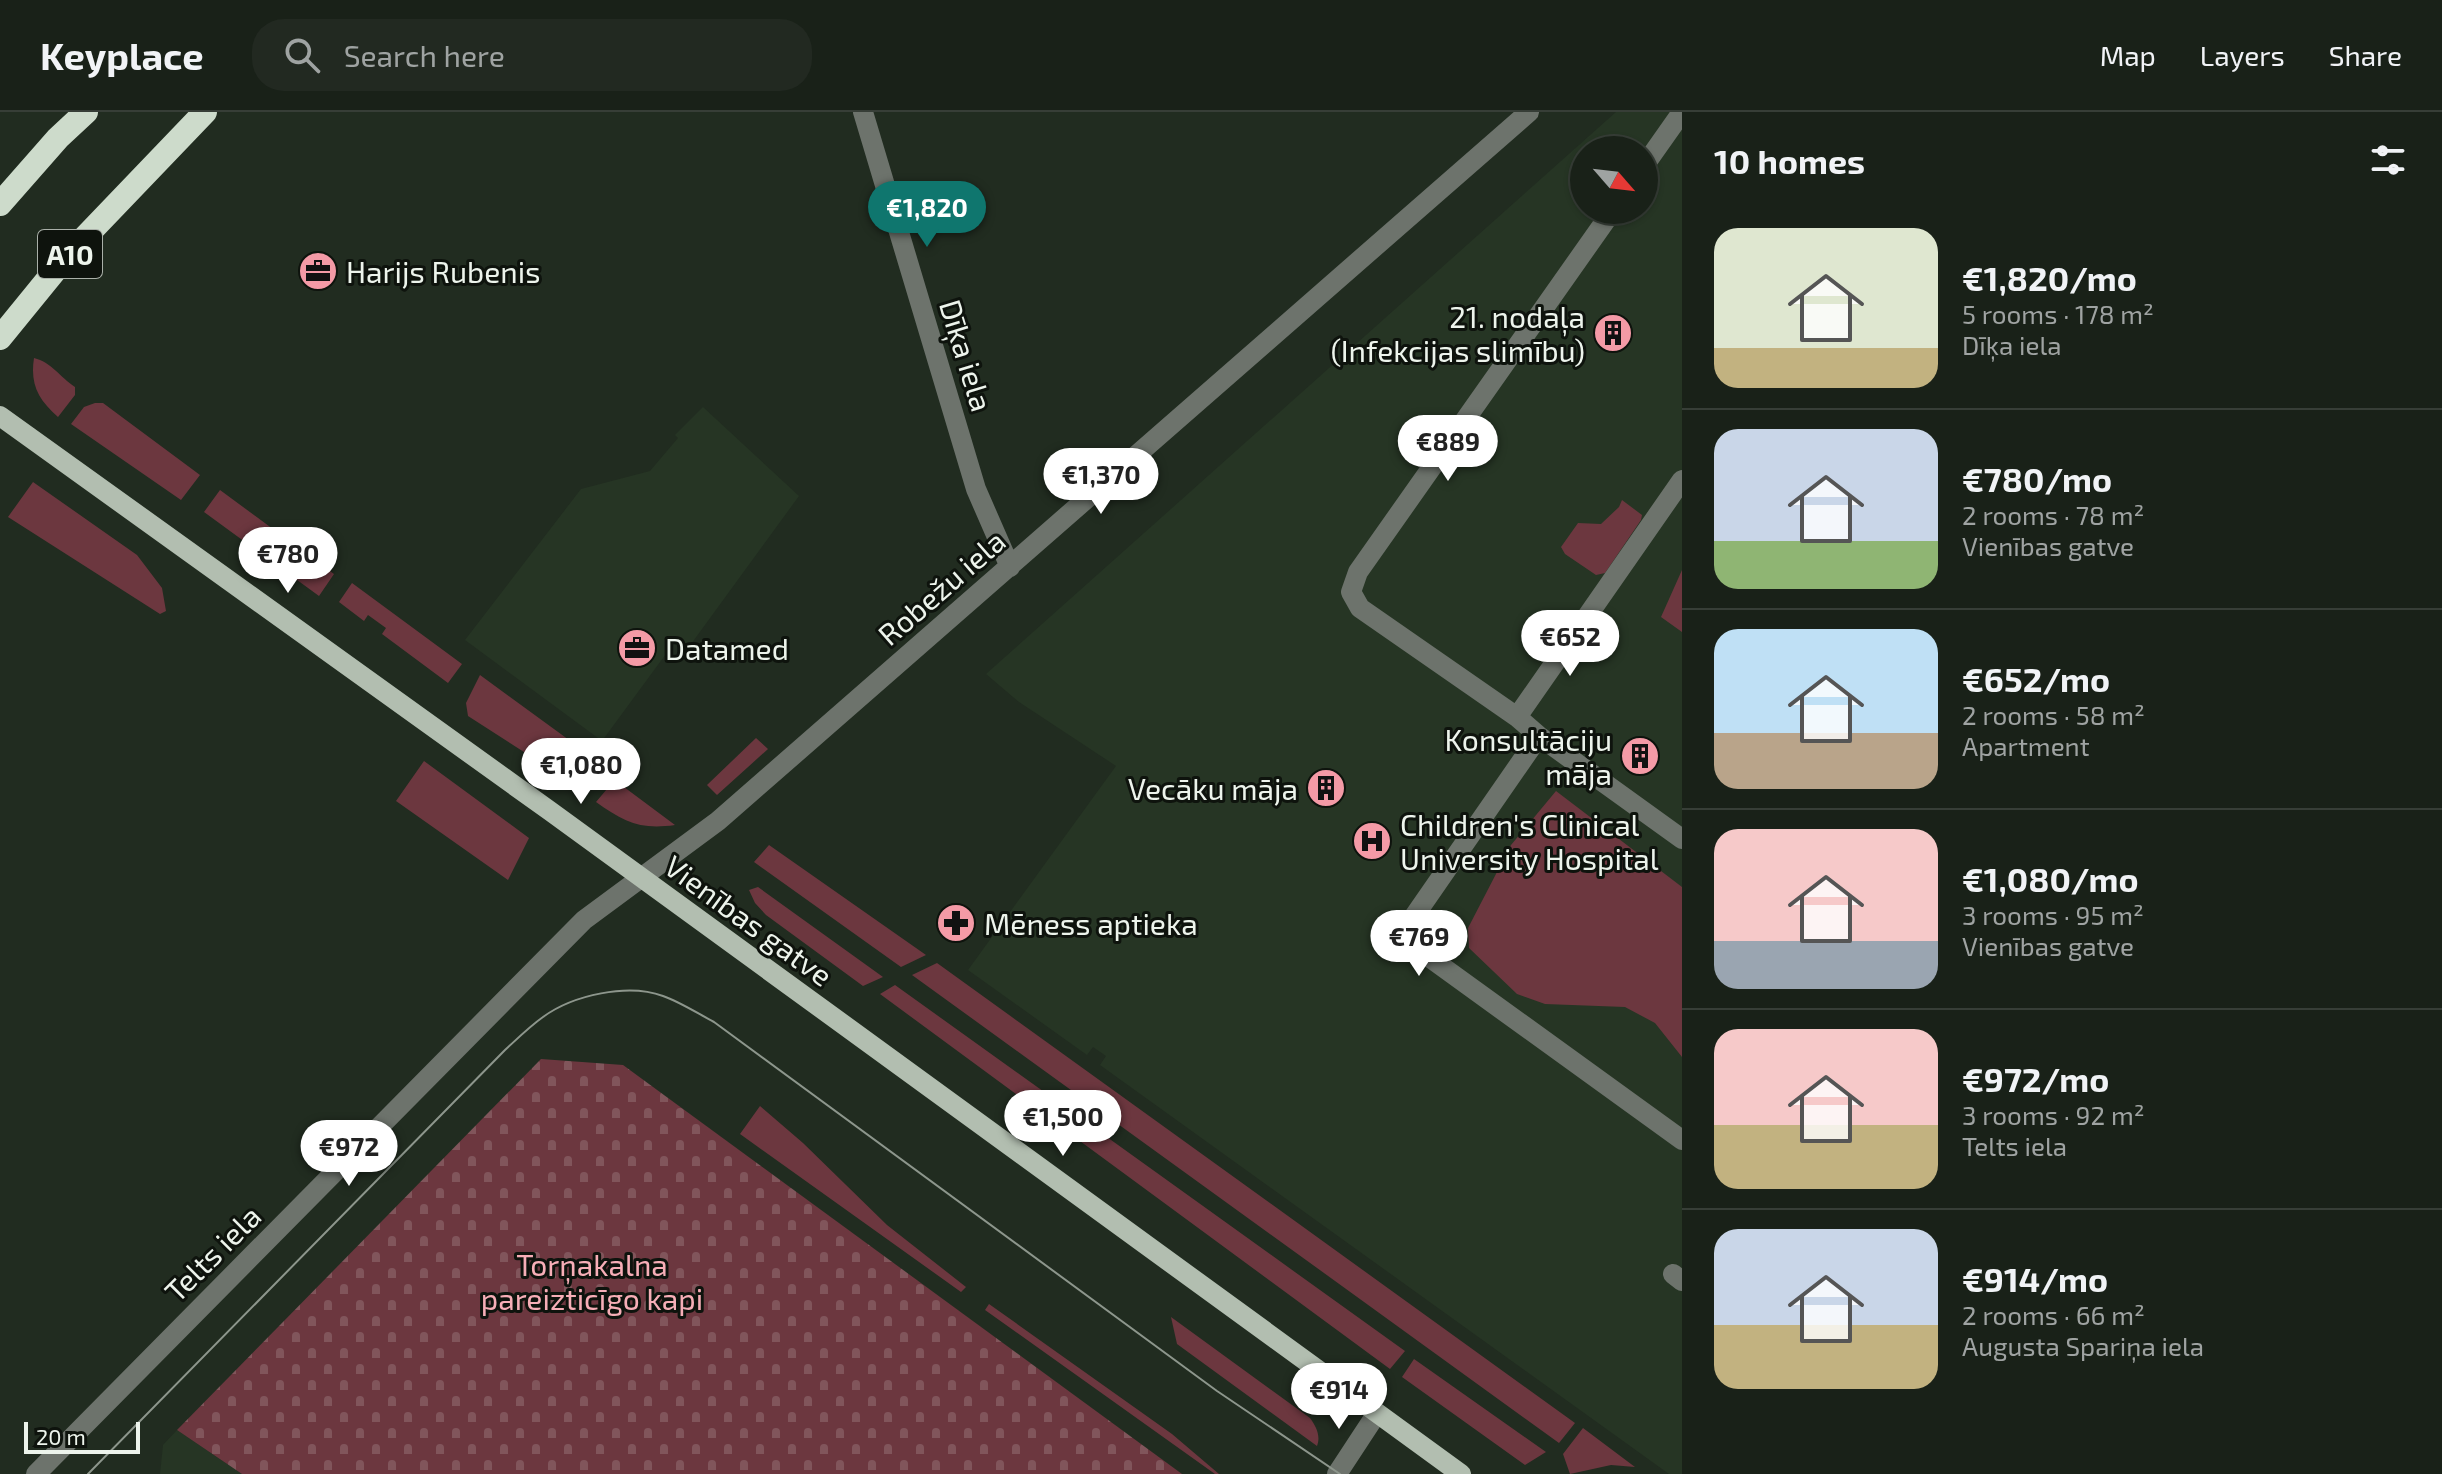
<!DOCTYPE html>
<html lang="en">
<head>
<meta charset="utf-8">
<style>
  :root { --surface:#192118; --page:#222921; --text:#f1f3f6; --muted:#9fa3a2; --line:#373e37; --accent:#0f766e }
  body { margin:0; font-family:"Exo 2",sans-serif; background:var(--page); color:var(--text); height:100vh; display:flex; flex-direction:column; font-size:30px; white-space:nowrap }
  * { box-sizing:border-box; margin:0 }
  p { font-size:26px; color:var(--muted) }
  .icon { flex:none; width:44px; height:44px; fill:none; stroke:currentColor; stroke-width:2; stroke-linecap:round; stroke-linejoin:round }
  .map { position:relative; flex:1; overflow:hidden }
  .drawer { display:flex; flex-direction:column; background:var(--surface); width:760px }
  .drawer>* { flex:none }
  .needle { width:52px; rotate:118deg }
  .buttons { position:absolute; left:1570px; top:24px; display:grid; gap:16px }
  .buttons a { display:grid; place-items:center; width:88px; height:88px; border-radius:50%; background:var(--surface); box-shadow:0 2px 6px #0004,0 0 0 2px var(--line); font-size:40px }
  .scale { position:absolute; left:24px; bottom:20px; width:116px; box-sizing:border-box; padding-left:8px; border:4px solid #edf4ec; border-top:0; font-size:22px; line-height:28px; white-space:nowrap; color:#edf4ec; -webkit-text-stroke:6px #0e130d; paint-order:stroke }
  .price { position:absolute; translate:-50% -68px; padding:0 18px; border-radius:28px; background:#fff; color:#222; font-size:26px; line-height:52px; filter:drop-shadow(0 2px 4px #0008) }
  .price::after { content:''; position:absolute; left:50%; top:48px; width:24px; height:18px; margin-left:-12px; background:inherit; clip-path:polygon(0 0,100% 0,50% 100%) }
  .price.current { background:var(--accent); color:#fff }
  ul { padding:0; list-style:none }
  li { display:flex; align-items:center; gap:24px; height:200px; padding:0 32px }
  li+li { border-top:2px solid var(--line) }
  li span { display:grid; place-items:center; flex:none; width:224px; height:160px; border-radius:24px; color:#555 }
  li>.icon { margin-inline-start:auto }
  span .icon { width:96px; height:96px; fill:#fffc; stroke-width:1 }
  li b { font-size:34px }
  h2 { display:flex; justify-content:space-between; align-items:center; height:96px; padding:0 32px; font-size:34px }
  header { display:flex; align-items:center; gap:48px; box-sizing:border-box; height:112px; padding:0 40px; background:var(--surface); border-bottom:2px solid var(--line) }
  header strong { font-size:38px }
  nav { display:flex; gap:44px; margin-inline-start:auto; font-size:28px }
  .search { width:560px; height:72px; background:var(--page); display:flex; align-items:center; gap:20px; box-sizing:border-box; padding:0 28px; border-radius:32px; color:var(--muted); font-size:30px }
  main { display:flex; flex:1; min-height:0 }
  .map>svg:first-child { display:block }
  .built { fill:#263524; fill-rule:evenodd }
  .green { fill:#6c373f }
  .cemetery { fill:url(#cemetery-stones) }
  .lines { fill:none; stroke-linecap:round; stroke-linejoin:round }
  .minor { stroke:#6d736c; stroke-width:20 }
  .major { stroke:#b2beb0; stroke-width:20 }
  .highway { stroke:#cddbcb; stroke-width:24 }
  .tram { stroke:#8d968c; stroke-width:2 }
  .labels { text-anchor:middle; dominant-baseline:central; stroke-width:6; stroke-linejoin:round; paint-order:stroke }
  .shield { fill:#0e130d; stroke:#aab0a9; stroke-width:2 }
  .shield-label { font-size:28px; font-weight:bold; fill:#edf4ec }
  .poi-label { font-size:30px; fill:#edf4ec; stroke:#0e130d; text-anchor:start }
  .street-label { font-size:30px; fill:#edf4ec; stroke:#0e130d }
  .park-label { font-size:30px; fill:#f7aeb7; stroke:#0e130d }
</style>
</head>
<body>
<header>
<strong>Keyplace</strong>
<div class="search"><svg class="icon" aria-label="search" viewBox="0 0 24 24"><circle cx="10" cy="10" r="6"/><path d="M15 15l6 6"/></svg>Search here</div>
<nav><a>Map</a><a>Layers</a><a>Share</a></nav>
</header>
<main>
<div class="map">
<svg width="1682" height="1362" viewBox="0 0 1682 1362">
  <defs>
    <pattern id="cemetery-stones" width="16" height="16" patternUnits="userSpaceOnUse" patternTransform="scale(2)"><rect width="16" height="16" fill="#6c373f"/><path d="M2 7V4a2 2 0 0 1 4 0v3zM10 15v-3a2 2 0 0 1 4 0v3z" fill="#81555b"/></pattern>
  </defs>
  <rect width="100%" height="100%" fill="#212c20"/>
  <path class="built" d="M 1616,0 L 1682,0 L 1682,1362 L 1669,1362 L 1100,953 L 1106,944 L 1093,935 L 1087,943 L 968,858 L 1116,654 L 1019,590 L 986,562 ZM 1584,38 L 1644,38 L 1644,98 L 1584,98 Z
    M 703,295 L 799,384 L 686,539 L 674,531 L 602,629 L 465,528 L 581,377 L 650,359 L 678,326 L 675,323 Z
    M 177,1318 L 242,1362 L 160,1362 L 163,1333 Z"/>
  <path class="green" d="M 34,246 C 51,250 60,265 75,275 L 75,283 L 58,305 C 38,287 30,272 34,246 Z
    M 95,291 L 103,291 L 200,363 L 181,388 L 71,312 L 84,295 Z
    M 33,370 L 137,443 L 162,476 L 166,499 L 160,502 L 8,405 Z
    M 220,378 L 334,462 L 319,484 L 204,400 Z
    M 1622,388 L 1642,403 L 1641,408 L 1605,461 L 1596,463 L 1565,442 L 1561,435 L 1578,411 L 1601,412 L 1619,395 Z
    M 1682,458 L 1682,520 L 1661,505 Z
    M 352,471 L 462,552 L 448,571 L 382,522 L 386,516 L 368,503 L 364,509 L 339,490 Z
    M 480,563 L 591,644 L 572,671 L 468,604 L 466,591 Z
    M 756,626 L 768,637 L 717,683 L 707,673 Z
    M 424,649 L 529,726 L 508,768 L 396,689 Z
    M 615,674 L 624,675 L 675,713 C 640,718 624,710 596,690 L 607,677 Z
    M 1556,679 L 1682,775 L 1682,945 L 1655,911 L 1625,895 L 1545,892 L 1517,882 L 1469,836 L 1468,816 L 1511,733 Z
    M 769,733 L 926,843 L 901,855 L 754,750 Z
    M 758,775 L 883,865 L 863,874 L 766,803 L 755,791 L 749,778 Z
    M 937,851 L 1575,1311 L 1559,1331 L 912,863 Z
    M 895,873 L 1405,1239 L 1390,1257 L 880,882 Z
    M 760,994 L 803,1031 L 887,1113 L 966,1175 L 961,1180 L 740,1022 Z
    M 989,1192 L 1172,1322 L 1219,1362 L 1215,1362 L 985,1198 Z
    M 1171,1205 L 1310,1306 C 1316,1314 1321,1324 1317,1334 L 1177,1232 Z
    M 1414,1247 L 1546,1340 L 1525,1353 L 1402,1265 Z
    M 1583,1316 L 1635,1355 L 1611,1353 L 1570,1362 L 1563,1342 Z"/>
  <path class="cemetery" d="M 541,947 L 623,953 L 1182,1362 L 242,1362 L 177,1318 Z"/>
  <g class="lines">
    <path class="minor" d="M 863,0 L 976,377 L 1010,455
      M 1644,54 L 1682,0
      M 1682,368 L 1517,605 L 1539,624 L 1682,727
      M 1517,605 L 1360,496 L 1351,480 L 1358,460 L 1613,98
      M 1539,624 L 1415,803 L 1407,825 L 1433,848 L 1682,1028
      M 1673,1162 L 1682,1169
      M 36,1362 L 584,808 L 718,709 L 1529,0
      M 1337,1362 L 1377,1301"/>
    <path class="major" d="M 0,304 L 550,699 L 1461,1362"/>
    <path class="highway" d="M 0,92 L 58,26 L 86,0
      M 0,226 L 66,145 L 205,0"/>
    <path class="tram" d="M 88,1362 L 505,938 C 517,927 529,915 543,905 C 573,883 628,871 663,884 C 680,890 697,901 714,910 L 1217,1279 L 1340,1362"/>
  </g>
  <defs>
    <symbol id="office-disc" viewBox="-11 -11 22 22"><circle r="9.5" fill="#f49aa6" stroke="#0e130d"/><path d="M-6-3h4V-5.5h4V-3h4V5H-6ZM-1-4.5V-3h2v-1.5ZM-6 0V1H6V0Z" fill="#111"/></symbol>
    <symbol id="building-disc" viewBox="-11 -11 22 22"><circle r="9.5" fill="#f49aa6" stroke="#0e130d"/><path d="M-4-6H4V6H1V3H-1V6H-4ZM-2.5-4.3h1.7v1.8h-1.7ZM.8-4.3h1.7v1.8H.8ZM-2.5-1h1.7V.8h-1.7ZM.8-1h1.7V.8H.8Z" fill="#111"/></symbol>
    <symbol id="hospital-disc" viewBox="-11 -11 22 22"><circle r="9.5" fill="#f49aa6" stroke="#0e130d"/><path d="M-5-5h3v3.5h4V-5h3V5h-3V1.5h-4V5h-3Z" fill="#111"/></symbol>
    <symbol id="pharmacy-disc" viewBox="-11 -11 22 22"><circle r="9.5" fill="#f49aa6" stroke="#0e130d"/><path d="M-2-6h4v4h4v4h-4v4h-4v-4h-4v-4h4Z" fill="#111"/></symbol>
  </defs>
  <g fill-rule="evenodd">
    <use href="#office-disc" x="296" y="137" width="44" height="44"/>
    <use href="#building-disc" x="1591" y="199" width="44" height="44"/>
    <use href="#office-disc" x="615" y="514" width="44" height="44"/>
    <use href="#building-disc" x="1618" y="622" width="44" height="44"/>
    <use href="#building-disc" x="1304" y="654" width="44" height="44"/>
    <use href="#hospital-disc" x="1350" y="707" width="44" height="44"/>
    <use href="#pharmacy-disc" x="934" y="789" width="44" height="44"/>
  </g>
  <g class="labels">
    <rect class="shield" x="38" y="118" width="64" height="48" rx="6"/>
    <g class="shield-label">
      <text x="70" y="142">A10</text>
    </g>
    <g class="poi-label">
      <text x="346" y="159">Harijs Rubenis</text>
      <text x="1585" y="204" text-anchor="end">21. nodaļa<tspan x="1585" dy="34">(Infekcijas slimību)</tspan></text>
      <text x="665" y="536">Datamed</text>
      <text x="1612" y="627" text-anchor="end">Konsultāciju<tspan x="1612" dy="34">māja</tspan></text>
      <text x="1298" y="676" text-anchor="end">Vecāku māja</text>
      <text x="1400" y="712">Children's Clinical<tspan x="1400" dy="34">University Hospital</tspan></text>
      <text x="984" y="811">Mēness aptieka</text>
    </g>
    <g class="street-label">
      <text transform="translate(967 243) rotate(73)">Dīķa iela</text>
      <text transform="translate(941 475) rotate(-41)">Robežu iela</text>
      <text transform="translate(749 808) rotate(36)">Vienības gatve</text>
      <text transform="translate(212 1141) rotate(-45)">Telts iela</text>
    </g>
    <g class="park-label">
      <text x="592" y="1152">Torņakalna<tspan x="592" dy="34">pareizticīgo kapi</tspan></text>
    </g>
  </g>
</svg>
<div class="buttons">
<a><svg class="needle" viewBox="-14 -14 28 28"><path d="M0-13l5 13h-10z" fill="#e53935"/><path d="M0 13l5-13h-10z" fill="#9fa3a2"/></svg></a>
</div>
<div class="scale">20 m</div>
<b class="price current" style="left:927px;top:137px">€1,820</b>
<b class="price" style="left:1448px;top:371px">€889</b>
<b class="price" style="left:1101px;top:404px">€1,370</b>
<b class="price" style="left:288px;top:483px">€780</b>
<b class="price" style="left:1570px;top:566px">€652</b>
<b class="price" style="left:581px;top:694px">€1,080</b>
<b class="price" style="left:1419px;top:866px">€769</b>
<b class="price" style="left:1063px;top:1046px">€1,500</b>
<b class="price" style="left:349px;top:1076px">€972</b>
<b class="price" style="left:1339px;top:1319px">€914</b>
</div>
<section class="drawer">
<h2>10 homes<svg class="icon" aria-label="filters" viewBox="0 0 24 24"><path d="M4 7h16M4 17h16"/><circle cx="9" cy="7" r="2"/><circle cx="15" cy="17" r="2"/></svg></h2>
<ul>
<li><span style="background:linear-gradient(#dfe7d0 75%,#c2b280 0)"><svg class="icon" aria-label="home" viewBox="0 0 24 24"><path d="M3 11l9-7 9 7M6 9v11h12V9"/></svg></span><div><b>€1,820/mo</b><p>5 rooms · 178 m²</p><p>Dīķa iela</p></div></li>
<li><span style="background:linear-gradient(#c9d6e8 70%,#8fb573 0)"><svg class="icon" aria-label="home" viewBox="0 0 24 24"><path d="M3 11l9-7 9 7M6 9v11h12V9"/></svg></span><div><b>€780/mo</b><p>2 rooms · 78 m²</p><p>Vienības gatve</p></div></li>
<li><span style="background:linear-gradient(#bfe0f5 65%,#b9a48a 0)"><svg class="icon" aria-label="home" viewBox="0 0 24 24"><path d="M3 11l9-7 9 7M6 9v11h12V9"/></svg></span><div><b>€652/mo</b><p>2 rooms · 58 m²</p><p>Apartment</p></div></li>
<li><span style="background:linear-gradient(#f6c9c9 70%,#9aa5b1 0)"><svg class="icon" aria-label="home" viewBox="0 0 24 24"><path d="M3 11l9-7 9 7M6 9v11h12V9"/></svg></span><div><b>€1,080/mo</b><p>3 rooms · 95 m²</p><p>Vienības gatve</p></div></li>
<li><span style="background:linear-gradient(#f6c9c9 60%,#c2b280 0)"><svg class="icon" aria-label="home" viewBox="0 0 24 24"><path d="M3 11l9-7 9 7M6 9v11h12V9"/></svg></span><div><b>€972/mo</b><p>3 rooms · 92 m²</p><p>Telts iela</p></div></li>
<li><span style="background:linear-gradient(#c9d6e8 60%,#c2b280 0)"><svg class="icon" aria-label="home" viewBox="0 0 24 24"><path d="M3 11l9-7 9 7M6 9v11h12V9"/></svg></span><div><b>€914/mo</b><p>2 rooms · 66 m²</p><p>Augusta Spariņa iela</p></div></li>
</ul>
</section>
</main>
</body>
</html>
